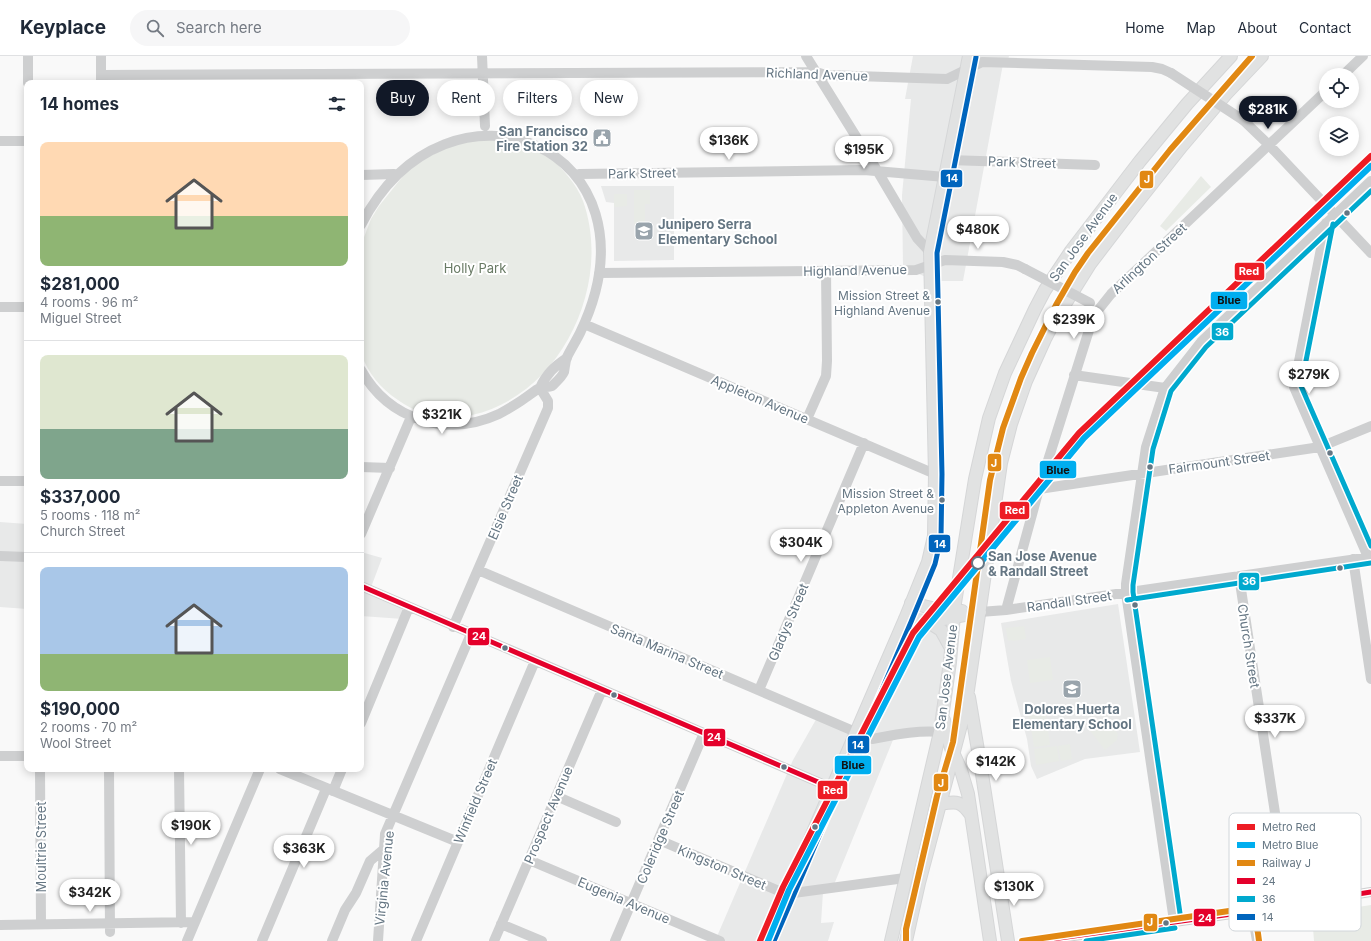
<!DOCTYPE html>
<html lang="en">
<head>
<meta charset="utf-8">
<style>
  :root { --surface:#fff; --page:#f6f6f7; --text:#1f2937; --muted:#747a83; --line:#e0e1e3; --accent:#111827 }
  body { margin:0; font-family:Inter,sans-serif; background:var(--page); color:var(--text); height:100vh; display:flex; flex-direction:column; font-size:15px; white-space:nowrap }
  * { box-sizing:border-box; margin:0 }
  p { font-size:13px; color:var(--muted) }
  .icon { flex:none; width:22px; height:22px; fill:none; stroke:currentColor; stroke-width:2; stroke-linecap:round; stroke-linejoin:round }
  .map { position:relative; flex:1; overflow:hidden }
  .panel { position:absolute; left:24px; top:24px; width:340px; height:692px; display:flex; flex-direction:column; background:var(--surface); border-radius:8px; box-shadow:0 2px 10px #0003 }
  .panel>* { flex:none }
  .banner { position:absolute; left:376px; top:24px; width:380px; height:36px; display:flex; gap:8px }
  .controls { position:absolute; left:1319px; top:12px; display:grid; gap:8px }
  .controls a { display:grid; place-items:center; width:40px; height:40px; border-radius:50%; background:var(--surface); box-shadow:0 2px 10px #0003; font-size:20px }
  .price { position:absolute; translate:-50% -34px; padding:0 9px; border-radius:14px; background:#fff; color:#222; font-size:13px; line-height:26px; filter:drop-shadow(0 1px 2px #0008) }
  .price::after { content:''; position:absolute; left:50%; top:24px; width:12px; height:9px; margin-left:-6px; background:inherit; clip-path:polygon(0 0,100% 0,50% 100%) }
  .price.on { background:var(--accent); color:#fff }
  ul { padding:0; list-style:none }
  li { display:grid; align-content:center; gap:8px; height:212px; padding:0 16px }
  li+li { border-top:1px solid var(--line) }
  li span { display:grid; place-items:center; height:124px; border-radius:8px; color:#555 }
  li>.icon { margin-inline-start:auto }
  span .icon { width:72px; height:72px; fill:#fffc; stroke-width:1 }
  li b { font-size:17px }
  h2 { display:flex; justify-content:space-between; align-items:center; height:48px; padding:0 16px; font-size:17px }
  .tag { padding:0 14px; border-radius:18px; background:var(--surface); box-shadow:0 2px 10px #0003; font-size:14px; line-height:36px }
  .tag.on { background:var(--accent); color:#fff }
  header { display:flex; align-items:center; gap:24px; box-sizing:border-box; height:56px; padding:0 20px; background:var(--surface); border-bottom:1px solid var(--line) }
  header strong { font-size:19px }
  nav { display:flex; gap:22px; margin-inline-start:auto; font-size:14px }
  .search { width:280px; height:36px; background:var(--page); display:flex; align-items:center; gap:10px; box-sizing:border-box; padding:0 14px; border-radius:22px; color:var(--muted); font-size:15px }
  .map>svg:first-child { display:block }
  .built { fill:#e8e9e9 }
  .green { fill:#e8ebe6 }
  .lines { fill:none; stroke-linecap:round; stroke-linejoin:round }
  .major-casing { stroke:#d5d6d7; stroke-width:14 }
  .minor { stroke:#cecfd0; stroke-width:10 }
  .major { stroke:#e1e2e2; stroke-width:12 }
  .tram { stroke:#c3c5c6; stroke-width:1 }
  .minor-bridge { stroke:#cecfd0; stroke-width:10 }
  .bus-1-casing { stroke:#fff; stroke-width:8 }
  .bus-2-casing { stroke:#fff; stroke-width:8 }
  .bus-3-casing { stroke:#fff; stroke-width:8 }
  .bus-1 { stroke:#e4002b; stroke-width:5 }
  .bus-2 { stroke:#00a9ce; stroke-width:5 }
  .bus-3 { stroke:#0065bd; stroke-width:5 }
  .rail-1-casing { stroke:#fff; stroke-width:9 }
  .rail-1 { stroke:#e18813; stroke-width:6 }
  .metro-1-casing { stroke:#fff; stroke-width:9 }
  .metro-2-casing { stroke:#fff; stroke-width:9 }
  .metro-1 { stroke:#ed1c24; stroke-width:6 }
  .metro-2 { stroke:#00aeef; stroke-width:6 }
  .bus-dot { fill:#657683; stroke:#fff; stroke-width:1.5 }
  .stop-dot { fill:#fff; stroke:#657683; stroke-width:2 }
  .labels { text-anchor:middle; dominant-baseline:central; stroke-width:4; stroke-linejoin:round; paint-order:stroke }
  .bus-label { font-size:12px; fill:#657683; stroke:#fff; text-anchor:end }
  .street-label { font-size:13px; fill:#657683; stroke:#fff }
  .poi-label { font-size:13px; font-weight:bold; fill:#657683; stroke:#fff; text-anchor:end }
  .park-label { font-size:13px; fill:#687a64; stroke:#fff }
  .stop-label { font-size:13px; font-weight:bold; fill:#657683; stroke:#fff; text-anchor:start }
  .key { fill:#fff; stroke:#d1d6da; stroke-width:1 }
  .key-label { font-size:11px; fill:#657683 }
  .line-badge { stroke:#fff; stroke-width:1.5 }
  .badge-label { font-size:11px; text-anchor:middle; font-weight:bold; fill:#fff }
  .pale-badge-label { font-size:11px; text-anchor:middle; font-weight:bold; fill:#111 }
</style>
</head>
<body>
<header>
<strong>Keyplace</strong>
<div class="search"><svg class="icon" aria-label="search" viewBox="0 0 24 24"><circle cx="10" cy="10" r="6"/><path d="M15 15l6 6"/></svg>Search here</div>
<nav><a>Home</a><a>Map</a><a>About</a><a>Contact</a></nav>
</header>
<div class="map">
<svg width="1371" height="885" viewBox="0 0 1371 885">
  <rect width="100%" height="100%" fill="#f9f9f9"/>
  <path class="built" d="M 913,0 L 1009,0 L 1007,8 L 1003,8 L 963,225 L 935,225 L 903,211 L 902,139 L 911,43 L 905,43 Z
    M 601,130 L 674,130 L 674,204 L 614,205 L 614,147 L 606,146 Z
    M 0,466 L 27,468 L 27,553 L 0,551 Z
    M 361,496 L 382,502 L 370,534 L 409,551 L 403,563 L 361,560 Z
    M 1118,548 L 1140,696 L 1085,703 L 1037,723 L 1031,710 L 1027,683 L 1011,625 L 1001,567 Z
    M 905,563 L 927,565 L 951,592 L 940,671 L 895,679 L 833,831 L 823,836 L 821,867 L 834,866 L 828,885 L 715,885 L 793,704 L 818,660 L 856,676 Z"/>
  <path class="green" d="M 469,80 C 486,83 502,86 519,88 C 526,89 534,89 540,92 C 544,93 548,99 551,102 C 564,115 576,127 583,145 C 613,228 561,339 472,359 C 446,364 419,360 398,344 C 380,332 369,318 361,298 L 361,189 L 371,163 L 379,150 L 411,110 Z
    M 1201,120 L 1211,131 L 1166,175 L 1160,170 Z
    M 634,134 L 650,134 L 650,148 L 645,148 L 645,168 L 634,168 Z
    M 614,138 L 627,138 L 627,150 L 614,151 Z
    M 1024,570 L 1026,583 L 1013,585 L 1012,584 L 1008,585 L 1006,572 Z
    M 1050,601 L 1053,624 L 1030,627 L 1027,604 Z
    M 1045,651 L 1050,689 L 1034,691 L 1028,654 Z
    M 1100,663 L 1107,663 L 1118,678 L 1117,684 L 1105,694 L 1088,672 Z
    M 1070,688 L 1072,703 L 1061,705 L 1058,690 Z
    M 1057,690 L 1059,705 L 1036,709 L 1034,693 Z
    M 1371,849 L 1371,885 L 1314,885 L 1312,858 Z"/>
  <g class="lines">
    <defs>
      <path id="major" d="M 911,547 L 936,553 L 962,555
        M 905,563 L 927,565 L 938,564 L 980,556
        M 927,565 L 941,574 L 951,592
        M 969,641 L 982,718 L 1008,885
        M 944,664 L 951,692 L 961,714 L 968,738 L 990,885
        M 940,748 C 957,745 961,745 971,759
        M 766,885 L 905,563 L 928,506 L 934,480 L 935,418 L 930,196 L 969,0
        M 891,885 L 940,676 L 950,606 L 955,547 L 975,423 L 989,362 L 1005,317 L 1035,253 L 1045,234 L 1071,195 L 1140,105 L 1187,48 L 1231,0
        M 906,885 L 919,827 L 961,669 L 968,634 L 981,545 L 1001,407 L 1011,368 L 1026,325 L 1045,283 L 1055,264 L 1090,208 L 1132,153 L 1182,90 L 1226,38 L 1262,0"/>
    </defs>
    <use href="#major" class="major-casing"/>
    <path class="minor" d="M 482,0 L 485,70
      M 806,0 L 878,116 L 917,182 L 930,196
      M 101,19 L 816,16 L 826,19 L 947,23 L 982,6 L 1152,11 L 1162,13 L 1171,17
      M 1343,19 L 1363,0
      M 28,27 L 28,0
      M 101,27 L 101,0
      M 1243,64 L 1269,89 L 1371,197
      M 0,85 L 27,85
      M 949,104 L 1095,109
      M 579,118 L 864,114 L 945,121
      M 361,119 L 394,118
      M 1326,167 L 1294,331 L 1368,501
      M 361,169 C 448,0 669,91 580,277 C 576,285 571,293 567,301 C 565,306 565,311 564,316 C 562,321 556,326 552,330 C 549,331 544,331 540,332 C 535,334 530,339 525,342 C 517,348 508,353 499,358 C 447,382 389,364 361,314
      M 599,217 L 916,214 L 945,204 L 1003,206 L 1017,209 L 1025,213
      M 0,251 L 27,251
      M 584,268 L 935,418
      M 1074,319 L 1165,332
      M 540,332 C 546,318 555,310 567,302
      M 807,363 L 826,320 L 827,305 L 826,215
      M 361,411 L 390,412
      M 0,425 L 27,425
      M 1039,433 L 1320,391 L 1371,370
      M 361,478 L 411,361
      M 0,500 L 27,501
      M 1353,503 L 1371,623
      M 478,514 L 872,683 C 894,679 917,674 940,676
      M 1239,520 L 1289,849
      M 361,530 L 832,732
      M 1006,554 L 1039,433 L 1090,271 L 1099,253 L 1111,238 L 1326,35
      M 980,556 L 1006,554 L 1371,501
      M 453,571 L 548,352 L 548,345 L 540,332
      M 759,634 L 864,387
      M 361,667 L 409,551
      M 0,700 L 27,700
      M 40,713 L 41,868
      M 109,713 L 110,876
      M 179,713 L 181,867
      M 280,713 L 458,786
      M 333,735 L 342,713
      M 556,740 L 616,766
      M 659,784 L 786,838 L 905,822
      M 529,804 L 720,885
      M 1252,855 L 1257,885
      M 1174,865 L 1126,537 L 1126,528 L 1146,391 L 1165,332 L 1201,286 L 1371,125
      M 501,868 L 542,885
      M 0,869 L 194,866
      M 187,885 L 260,713
      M 262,885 L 326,733
      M 332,885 L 345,854 L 356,837 L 370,805 L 384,793
      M 378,885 L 385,778 L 471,578
      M 416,885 L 535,605
      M 494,885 L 602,634
      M 615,885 L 704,677
      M 1038,885 L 1239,857 L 1371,836"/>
    <use href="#major" class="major"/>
    <path class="tram" d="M 1236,854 L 1264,852
      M 1255,884 C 1253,872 1250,860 1262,853 L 1352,839"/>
    <path class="minor-bridge" d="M 1171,17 L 1243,64
      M 1025,213 L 1090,247"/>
    <defs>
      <path id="bus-1" d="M 361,530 L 832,732
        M 766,885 L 832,732
        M 1038,885 L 1239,857 L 1371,836"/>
      <path id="bus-2" d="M 1333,168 L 1301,330 L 1371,490
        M 1127,544 L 1371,507
        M 1181,864 L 1133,536 L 1133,529 L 1153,393 L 1171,335 L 1206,291 L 1371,135
        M 1086,885 L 1175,872"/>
      <path id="bus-3" d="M 774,885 L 911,566 L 935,508 L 941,482 L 942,418 L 937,197 L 976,1"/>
    </defs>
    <use href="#bus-1" class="bus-1-casing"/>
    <use href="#bus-2" class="bus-2-casing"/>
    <use href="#bus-3" class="bus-3-casing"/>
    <use href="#bus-1" class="bus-1"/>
    <use href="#bus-2" class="bus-2"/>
    <use href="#bus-3" class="bus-3"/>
    <defs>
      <path id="rail-1" d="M 906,885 L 906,873 L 937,740 L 953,686 L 990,424 L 1003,372 L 1021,322 L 1032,297 L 1056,249 L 1075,216 L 1088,197 L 1170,94 L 1252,0
        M 1022,885 L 1236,854 C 1256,857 1257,867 1259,885"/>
    </defs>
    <use href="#rail-1" class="rail-1-casing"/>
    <use href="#rail-1" class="rail-1"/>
    <defs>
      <path id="metro-1" d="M 760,885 L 783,831 L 913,577 L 1079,377 L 1371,100"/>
      <path id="metro-2" d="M 768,885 L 789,834 L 919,581 L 1084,382 L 1371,110"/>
    </defs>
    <use href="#metro-1" class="metro-1-casing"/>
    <use href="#metro-2" class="metro-2-casing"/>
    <use href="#metro-1" class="metro-1"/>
    <use href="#metro-2" class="metro-2"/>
  </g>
  <defs>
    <symbol id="civic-square" viewBox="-11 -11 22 22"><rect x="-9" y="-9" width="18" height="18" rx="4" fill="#99a4ac" stroke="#fff"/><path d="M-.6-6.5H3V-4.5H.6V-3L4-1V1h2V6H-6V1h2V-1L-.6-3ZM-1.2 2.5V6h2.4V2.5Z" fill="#fff"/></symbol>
    <symbol id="school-square" viewBox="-11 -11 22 22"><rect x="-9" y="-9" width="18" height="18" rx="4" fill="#99a4ac" stroke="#fff"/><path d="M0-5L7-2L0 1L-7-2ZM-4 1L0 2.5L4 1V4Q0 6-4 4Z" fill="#fff"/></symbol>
  </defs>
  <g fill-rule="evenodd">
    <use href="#civic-square" x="591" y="71" width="22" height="22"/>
    <use href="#school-square" x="633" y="164" width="22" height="22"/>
    <use href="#school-square" x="1061" y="622" width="22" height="22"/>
  </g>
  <g class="bus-dot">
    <circle cx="1347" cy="157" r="3.5"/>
    <circle cx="938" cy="246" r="3.5"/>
    <circle cx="1330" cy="397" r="3.5"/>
    <circle cx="1150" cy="411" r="3.5"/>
    <circle cx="942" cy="444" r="3.5"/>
    <circle cx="1340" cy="512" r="3.5"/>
    <circle cx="1135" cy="549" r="3.5"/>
    <circle cx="505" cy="592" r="3.5"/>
    <circle cx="614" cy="639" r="3.5"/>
    <circle cx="784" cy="711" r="3.5"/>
    <circle cx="815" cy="771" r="3.5"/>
    <circle cx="1166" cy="867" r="3.5"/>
  </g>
  <circle class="stop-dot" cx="978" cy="507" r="6"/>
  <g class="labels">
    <g class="bus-label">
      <text x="930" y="239">Mission Street &amp;<tspan x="930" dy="15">Highland Avenue</tspan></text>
      <text x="934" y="437">Mission Street &amp;<tspan x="934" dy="15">Appleton Avenue</tspan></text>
    </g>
    <g class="street-label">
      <text transform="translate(817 18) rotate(2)">Richland Avenue</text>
      <text transform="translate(1022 106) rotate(2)">Park Street</text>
      <text transform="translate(642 117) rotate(-1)">Park Street</text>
      <text transform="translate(1083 181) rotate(-54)">San Jose Avenue</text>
      <text transform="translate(1149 202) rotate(-43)">Arlington Street</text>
      <text transform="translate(855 214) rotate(-1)">Highland Avenue</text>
      <text transform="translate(760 343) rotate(23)">Appleton Avenue</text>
      <text transform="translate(1219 406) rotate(-8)">Fairmount Street</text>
      <text transform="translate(505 451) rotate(-67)">Elsie Street</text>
      <text transform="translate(1069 545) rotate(-8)">Randall Street</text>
      <text transform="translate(788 566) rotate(-67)">Gladys Street</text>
      <text transform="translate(1249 590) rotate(81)">Church Street</text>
      <text transform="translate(667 595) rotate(23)">Santa Marina Street</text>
      <text transform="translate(946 621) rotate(-83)">San Jose Avenue</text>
      <text transform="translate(475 745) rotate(-67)">Winfield Street</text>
      <text transform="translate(548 759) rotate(-67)">Prospect Avenue</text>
      <text transform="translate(660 781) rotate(-67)">Coleridge Street</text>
      <text transform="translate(41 791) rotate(-90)">Moultrie Street</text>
      <text transform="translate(722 811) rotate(23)">Kingston Street</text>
      <text transform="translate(384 822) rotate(-84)">Virginia Avenue</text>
      <text transform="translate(624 844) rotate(23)">Eugenia Avenue</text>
    </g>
    <g class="poi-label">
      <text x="588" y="75">San Francisco<tspan x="588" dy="15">Fire Station 32</tspan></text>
      <text x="658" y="168" text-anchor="start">Junipero Serra<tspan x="658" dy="15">Elementary School</tspan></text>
      <text x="1072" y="653" text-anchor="middle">Dolores Huerta<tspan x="1072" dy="15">Elementary School</tspan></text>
    </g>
    <g class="park-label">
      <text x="475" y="212">Holly Park</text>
    </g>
    <g class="stop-label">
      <text x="988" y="500">San Jose Avenue<tspan x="988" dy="15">&amp; Randall Street</tspan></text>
    </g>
  </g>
  <rect x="1229" y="757" width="132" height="118" rx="6" class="key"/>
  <rect x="1237" y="768" width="18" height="6" fill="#ed1c24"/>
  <rect x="1237" y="786" width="18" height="6" fill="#00aeef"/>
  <rect x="1237" y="804" width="18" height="6" fill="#e18813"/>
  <rect x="1237" y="822" width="18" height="6" fill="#e4002b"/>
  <rect x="1237" y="840" width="18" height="6" fill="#00a9ce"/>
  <rect x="1237" y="858" width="18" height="6" fill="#0065bd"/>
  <g class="key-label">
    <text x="1262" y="775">Metro Red</text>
    <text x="1262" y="793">Metro Blue</text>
    <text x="1262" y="811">Railway J</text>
    <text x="1262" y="829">24</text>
    <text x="1262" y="847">36</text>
    <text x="1262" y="865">14</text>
  </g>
  <g class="line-badge">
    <rect x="940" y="113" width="23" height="19" rx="4" fill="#0065bd"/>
    <rect x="1139" y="114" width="15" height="19" rx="4" fill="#e18813"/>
    <rect x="1234" y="206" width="31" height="19" rx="4" fill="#ed1c24"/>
    <rect x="1210" y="235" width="38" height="19" rx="4" fill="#00aeef"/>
    <rect x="1211" y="266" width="23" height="19" rx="4" fill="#00a9ce"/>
    <rect x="987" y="397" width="15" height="19" rx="4" fill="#e18813"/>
    <rect x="1039" y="404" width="38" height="19" rx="4" fill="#00aeef"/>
    <rect x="999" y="445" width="31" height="19" rx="4" fill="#ed1c24"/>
    <rect x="928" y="478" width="23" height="19" rx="4" fill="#0065bd"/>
    <rect x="1238" y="516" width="22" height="19" rx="4" fill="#00a9ce"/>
    <rect x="467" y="571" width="23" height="19" rx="4" fill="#e4002b"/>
    <rect x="703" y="672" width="23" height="19" rx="4" fill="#e4002b"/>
    <rect x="847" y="679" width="23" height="19" rx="4" fill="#0065bd"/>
    <rect x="834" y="699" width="38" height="20" rx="4" fill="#00aeef"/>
    <rect x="933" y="717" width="16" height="19" rx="4" fill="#e18813"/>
    <rect x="817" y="724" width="31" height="20" rx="4" fill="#ed1c24"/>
    <rect x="1193" y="852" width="23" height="19" rx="4" fill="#e4002b"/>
    <rect x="1143" y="857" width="15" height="19" rx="4" fill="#e18813"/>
  </g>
  <g class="badge-label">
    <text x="952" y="126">14</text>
    <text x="1147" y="127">J</text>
    <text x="1249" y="219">Red</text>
    <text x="1222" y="280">36</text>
    <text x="994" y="411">J</text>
    <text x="1015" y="458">Red</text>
    <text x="940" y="492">14</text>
    <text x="1249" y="529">36</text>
    <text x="479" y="584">24</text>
    <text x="714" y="685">24</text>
    <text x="858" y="693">14</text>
    <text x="941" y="731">J</text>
    <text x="833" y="738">Red</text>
    <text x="1205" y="866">24</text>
    <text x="1150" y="870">J</text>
  </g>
  <g class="pale-badge-label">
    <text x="1229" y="248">Blue</text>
    <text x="1058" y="418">Blue</text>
    <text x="853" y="713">Blue</text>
  </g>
</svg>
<div class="controls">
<a><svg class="icon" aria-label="locate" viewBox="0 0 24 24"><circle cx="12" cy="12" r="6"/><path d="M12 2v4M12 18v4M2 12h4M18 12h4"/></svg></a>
<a><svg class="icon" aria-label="layers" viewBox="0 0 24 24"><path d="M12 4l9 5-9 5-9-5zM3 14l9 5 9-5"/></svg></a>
</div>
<b class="price on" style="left:1268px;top:74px">$281K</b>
<b class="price" style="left:729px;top:105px">$136K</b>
<b class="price" style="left:864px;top:114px">$195K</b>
<b class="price" style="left:978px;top:194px">$480K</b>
<b class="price" style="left:1074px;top:284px">$239K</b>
<b class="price" style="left:1309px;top:339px">$279K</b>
<b class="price" style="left:442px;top:379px">$321K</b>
<b class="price" style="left:801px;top:507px">$304K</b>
<b class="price" style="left:1275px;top:683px">$337K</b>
<b class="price" style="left:996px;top:726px">$142K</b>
<b class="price" style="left:191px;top:790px">$190K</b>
<b class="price" style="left:304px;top:813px">$363K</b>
<b class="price" style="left:1014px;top:851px">$130K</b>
<b class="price" style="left:90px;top:857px">$342K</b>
<div class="banner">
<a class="tag on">Buy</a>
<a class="tag">Rent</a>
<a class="tag">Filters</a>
<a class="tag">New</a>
</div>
<section class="panel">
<h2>14 homes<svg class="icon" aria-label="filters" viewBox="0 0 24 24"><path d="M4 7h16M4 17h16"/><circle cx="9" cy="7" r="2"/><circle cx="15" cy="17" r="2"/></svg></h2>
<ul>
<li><span style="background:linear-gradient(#ffd9b3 60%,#8fb573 0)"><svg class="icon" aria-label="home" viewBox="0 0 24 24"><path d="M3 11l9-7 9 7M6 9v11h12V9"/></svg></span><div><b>$281,000</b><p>4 rooms · 96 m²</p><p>Miguel Street</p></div></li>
<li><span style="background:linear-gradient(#dfe7d0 60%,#7fa58c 0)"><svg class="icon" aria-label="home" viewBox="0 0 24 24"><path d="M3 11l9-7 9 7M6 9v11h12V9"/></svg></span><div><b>$337,000</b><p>5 rooms · 118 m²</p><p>Church Street</p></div></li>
<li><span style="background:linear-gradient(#a9c7e8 70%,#8fb573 0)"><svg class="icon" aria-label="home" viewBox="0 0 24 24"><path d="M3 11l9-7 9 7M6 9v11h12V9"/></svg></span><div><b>$190,000</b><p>2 rooms · 70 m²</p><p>Wool Street</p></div></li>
</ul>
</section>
</div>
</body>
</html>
